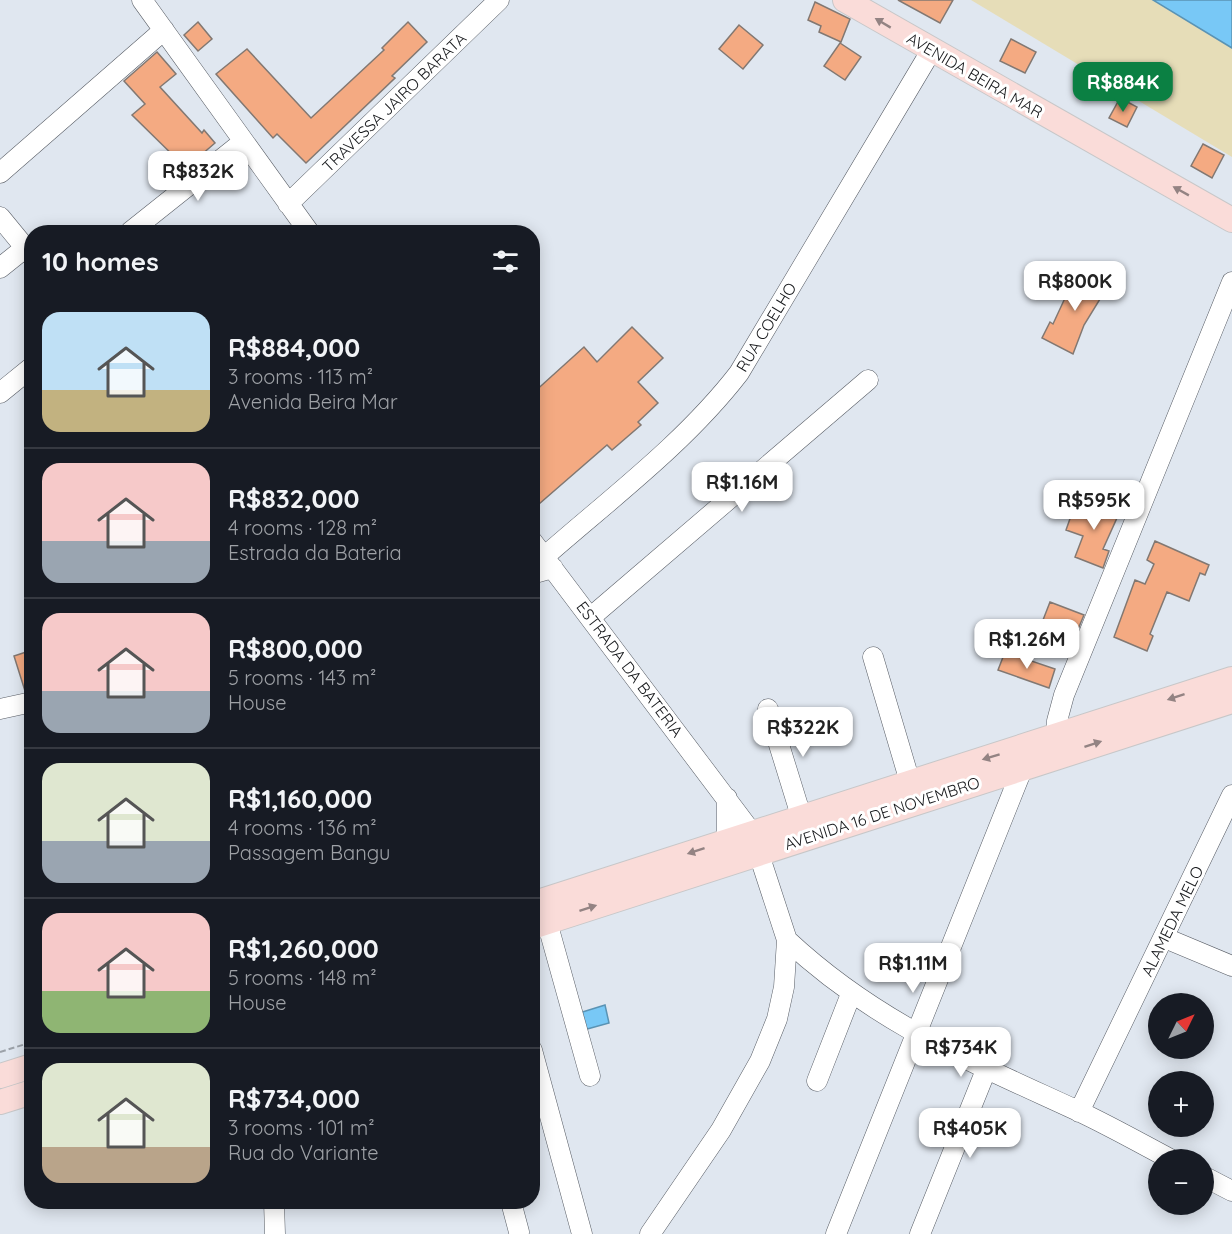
<!DOCTYPE html>
<html lang="en">
<head>
<meta charset="utf-8">
<style>
  :root { --surface:#171b24; --page:#242831; --text:#f1f3f6; --muted:#9ea1a6; --line:#363941; --accent:#0b8043 }
  body { margin:0; font-family:Quicksand,sans-serif; background:var(--page); color:var(--text); height:100vh; display:flex; flex-direction:column; font-size:22px; white-space:nowrap }
  * { box-sizing:border-box; margin:0 }
  p { font-size:20px; color:var(--muted) }
  .icon { flex:none; width:33px; height:33px; fill:none; stroke:currentColor; stroke-width:2; stroke-linecap:round; stroke-linejoin:round }
  .map { position:relative; flex:1; overflow:hidden }
  .details { position:absolute; left:24px; top:225px; width:516px; height:984px; display:flex; flex-direction:column; background:var(--surface); border-radius:24px; box-shadow:0 3px 15px #0003 }
  .details>* { flex:none }
  .needle { width:39px; rotate:47deg }
  .fabs { position:absolute; left:1148px; top:993px; display:grid; gap:12px }
  .fabs a { display:grid; place-items:center; width:66px; height:66px; border-radius:50%; background:var(--surface); box-shadow:0 3px 15px #0003; font-size:30px }
  .price { position:absolute; translate:-50% -51px; padding:0 14px; border-radius:12px; background:#fff; color:#222; font-size:20px; line-height:39px; filter:drop-shadow(0 2px 3px #0008) }
  .price::after { content:''; position:absolute; left:50%; top:36px; width:18px; height:14px; margin-left:-9px; background:inherit; clip-path:polygon(0 0,100% 0,50% 100%) }
  .price.current { background:var(--accent); color:#fff }
  ul { padding:0; list-style:none }
  li { display:flex; align-items:center; gap:18px; height:150px; padding:0 18px }
  li+li { border-top:2px solid var(--line) }
  li span { display:grid; place-items:center; flex:none; width:168px; height:120px; border-radius:18px; color:#555 }
  li>.icon { margin-inline-start:auto }
  span .icon { width:72px; height:72px; fill:#fffc; stroke-width:1 }
  li b { font-size:26px }
  h2 { display:flex; justify-content:space-between; align-items:center; height:72px; padding:0 18px; font-size:26px }
  .map>svg:first-child { display:block }
  .sand { fill:#e6ddb8 }
  .water { fill:#78c8f6; stroke:#5a93b4; stroke-width:1.5 }
  .building { fill:#f4aa82; stroke:#827872; stroke-width:1.5 }
  .lines { fill:none; stroke-linecap:round; stroke-linejoin:round }
  .minor-casing { stroke:#585d65; stroke-width:21 }
  .major-casing { stroke:#c7c7c8; stroke-width:26 }
  .path { stroke:#9ca2a9; stroke-width:2; stroke-dasharray:6 3; stroke-linecap:butt }
  .minor { stroke:#fff; stroke-width:20 }
  .major { stroke:#fadcd9; stroke-width:24 }
  .oneway { fill:#938383 }
  .labels { text-anchor:middle; dominant-baseline:central; stroke-width:6; stroke-linejoin:round; paint-order:stroke }
  .street-label { font-size:16px; fill:#15171a; stroke:#fff }
</style>
</head>
<body>
<div class="map">
<svg width="1232" height="1234" viewBox="0 0 1232 1234">
  <rect width="100%" height="100%" fill="#e0e7f0"/>
  <path class="sand" d="M 971,0 L 1153,0 L 1232,48 L 1232,157 Z"/>
  <path class="water" d="M 1153,0 L 1232,0 L 1232,48 Z
    M 605,1005 L 609,1023 L 580,1031 L 576,1014 Z"/>
  <path class="building" d="M 898,0 L 953,0 L 940,23 Z
    M 815,2 L 850,19 L 841,42 L 819,32 L 821,26 L 808,20 Z
    M 198,22 L 212,39 L 198,51 L 184,35 Z
    M 408,22 L 427,42 L 392,76 L 395,78 L 306,163 L 277,134 L 273,138 L 216,74 L 247,49 L 311,118 L 384,50 L 382,48 Z
    M 739,25 L 763,45 L 743,69 L 719,49 Z
    M 1011,39 L 1036,52 L 1025,73 L 1000,61 Z
    M 840,43 L 861,57 L 845,80 L 824,66 Z
    M 157,52 L 176,74 L 160,87 L 202,133 L 204,130 L 215,143 L 186,168 L 132,115 L 145,104 L 124,81 Z
    M 1120,98 L 1137,107 L 1127,127 L 1109,118 Z
    M 1203,144 L 1224,155 L 1212,178 L 1191,166 Z
    M 1078,270 L 1108,286 L 1084,325 L 1073,354 L 1042,338 L 1050,322 L 1053,324 Z
    M 632,327 L 663,358 L 638,382 L 658,403 L 638,422 L 641,425 L 612,450 L 607,445 L 539,504 L 532,497 L 532,394 L 584,347 L 597,362 Z
    M 1093,496 L 1121,509 L 1103,549 L 1109,551 L 1103,568 L 1075,557 L 1083,536 L 1066,530 L 1072,513 L 1083,517 Z
    M 1155,541 L 1209,565 L 1205,575 L 1200,573 L 1189,601 L 1167,592 L 1150,634 L 1153,636 L 1147,651 L 1114,637 L 1135,580 L 1145,584 L 1154,564 L 1147,560 Z
    M 1050,602 L 1084,615 L 1076,634 L 1043,620 Z
    M 32,650 L 32,690 L 25,691 L 14,656 Z
    M 1005,652 L 1055,669 L 1049,688 L 998,670 Z"/>
  <g class="lines">
    <defs>
      <path id="minor" d="M 142,0 L 309,232
        M 0,173 L 164,30
        M 288,204 L 499,0
        M 0,217 L 32,256
        M 130,232 L 243,142
        M 0,268 L 25,248
        M 0,393 L 32,367
        M 532,541 L 752,833 L 787,940 L 784,987 L 777,1019 L 760,1061 L 721,1130 L 650,1234
        M 544,557 C 610,499 685,443 739,373 L 931,51
        M 532,574 L 553,568
        M 591,617 L 868,380
        M 873,657 L 910,782
        M 0,709 L 32,702
        M 768,709 L 802,819
        M 1057,750 L 1057,721 L 1064,695 L 1232,282
        M 727,798 L 727,841 L 730,855
        M 547,922 L 590,1076
        M 1165,938 L 1232,966
        M 787,940 C 876,1023 970,1061 1078,1111 C 1110,1126 1140,1143 1172,1160
        M 532,1050 L 582,1234
        M 817,1081 L 851,994
        M 1079,1112 L 1232,795
        M 1203,1176 L 1232,1191
        M 274,1202 L 275,1234
        M 511,1202 L 519,1232
        M 836,1234 L 1023,767
        M 920,1234 L 986,1070"/>
      <path id="major" d="M 845,0 L 1232,220
        M 532,904 L 1232,679
        M 532,927 L 1232,701
        M 0,1076 L 32,1066
        M 0,1102 L 32,1092"/>
    </defs>
    <use href="#minor" class="minor-casing"/>
    <use href="#major" class="major-casing"/>
    <path class="path" d="M 30,917 L 32,921
      M 32,1008 L 28,1009 L 32,1019
      M 0,1052 L 32,1042"/>
    <use href="#minor" class="minor"/>
    <use href="#major" class="major"/>
  </g>
  <defs><path id="oneway-solid" d="M-6-.8H1V-3.2L6.5 0L1 3.2V.8H-6Z" transform="scale(1.5)"/></defs>
  <g class="oneway">
    <use href="#oneway-solid" transform="translate(883 23) rotate(-149)"/>
    <use href="#oneway-solid" transform="translate(1181 191) rotate(-151)"/>
    <use href="#oneway-solid" transform="translate(1176 697) rotate(162)"/>
    <use href="#oneway-solid" transform="translate(1093 744) rotate(-18)"/>
    <use href="#oneway-solid" transform="translate(991 757) rotate(163)"/>
    <use href="#oneway-solid" transform="translate(696 851) rotate(162)"/>
    <use href="#oneway-solid" transform="translate(588 908) rotate(-18)"/>
  </g>
  <g class="labels">
    <g class="street-label">
      <text transform="translate(975 75) rotate(30)">AVENIDA BEIRA MAR</text>
      <text transform="translate(394 102) rotate(-44)">TRAVESSA JAIRO BARATA</text>
      <text transform="translate(766 327) rotate(-59)">RUA COELHO</text>
      <text transform="translate(630 669) rotate(53)">ESTRADA DA BATERIA</text>
      <text transform="translate(882 813) rotate(-18)">AVENIDA 16 DE NOVEMBRO</text>
      <text transform="translate(1172 921) rotate(-64)">ALAMEDA MELO</text>
    </g>
  </g>
</svg>
<div class="fabs">
<a><svg class="needle" viewBox="-14 -14 28 28"><path d="M0-13l5 13h-10z" fill="#e53935"/><path d="M0 13l5-13h-10z" fill="#9ea1a6"/></svg></a>
<a>+</a>
<a>−</a>
</div>
<b class="price current" style="left:1123px;top:113px">R$884K</b>
<b class="price" style="left:198px;top:202px">R$832K</b>
<b class="price" style="left:1075px;top:312px">R$800K</b>
<b class="price" style="left:742px;top:513px">R$1.16M</b>
<b class="price" style="left:1094px;top:531px">R$595K</b>
<b class="price" style="left:1027px;top:670px">R$1.26M</b>
<b class="price" style="left:803px;top:758px">R$322K</b>
<b class="price" style="left:913px;top:994px">R$1.11M</b>
<b class="price" style="left:961px;top:1078px">R$734K</b>
<b class="price" style="left:970px;top:1159px">R$405K</b>
<section class="details">
<h2>10 homes<svg class="icon" aria-label="filters" viewBox="0 0 24 24"><path d="M4 7h16M4 17h16"/><circle cx="9" cy="7" r="2"/><circle cx="15" cy="17" r="2"/></svg></h2>
<ul>
<li><span style="background:linear-gradient(#bfe0f5 65%,#c2b280 0)"><svg class="icon" aria-label="home" viewBox="0 0 24 24"><path d="M3 11l9-7 9 7M6 9v11h12V9"/></svg></span><div><b>R$884,000</b><p>3 rooms · 113 m²</p><p>Avenida Beira Mar</p></div></li>
<li><span style="background:linear-gradient(#f6c9c9 65%,#9aa5b1 0)"><svg class="icon" aria-label="home" viewBox="0 0 24 24"><path d="M3 11l9-7 9 7M6 9v11h12V9"/></svg></span><div><b>R$832,000</b><p>4 rooms · 128 m²</p><p>Estrada da Bateria</p></div></li>
<li><span style="background:linear-gradient(#f6c9c9 65%,#9aa5b1 0)"><svg class="icon" aria-label="home" viewBox="0 0 24 24"><path d="M3 11l9-7 9 7M6 9v11h12V9"/></svg></span><div><b>R$800,000</b><p>5 rooms · 143 m²</p><p>House</p></div></li>
<li><span style="background:linear-gradient(#dfe7d0 65%,#9aa5b1 0)"><svg class="icon" aria-label="home" viewBox="0 0 24 24"><path d="M3 11l9-7 9 7M6 9v11h12V9"/></svg></span><div><b>R$1,160,000</b><p>4 rooms · 136 m²</p><p>Passagem Bangu</p></div></li>
<li><span style="background:linear-gradient(#f6c9c9 65%,#8fb573 0)"><svg class="icon" aria-label="home" viewBox="0 0 24 24"><path d="M3 11l9-7 9 7M6 9v11h12V9"/></svg></span><div><b>R$1,260,000</b><p>5 rooms · 148 m²</p><p>House</p></div></li>
<li><span style="background:linear-gradient(#dfe7d0 70%,#b9a48a 0)"><svg class="icon" aria-label="home" viewBox="0 0 24 24"><path d="M3 11l9-7 9 7M6 9v11h12V9"/></svg></span><div><b>R$734,000</b><p>3 rooms · 101 m²</p><p>Rua do Variante</p></div></li>
</ul>
</section>
</div>
</body>
</html>
